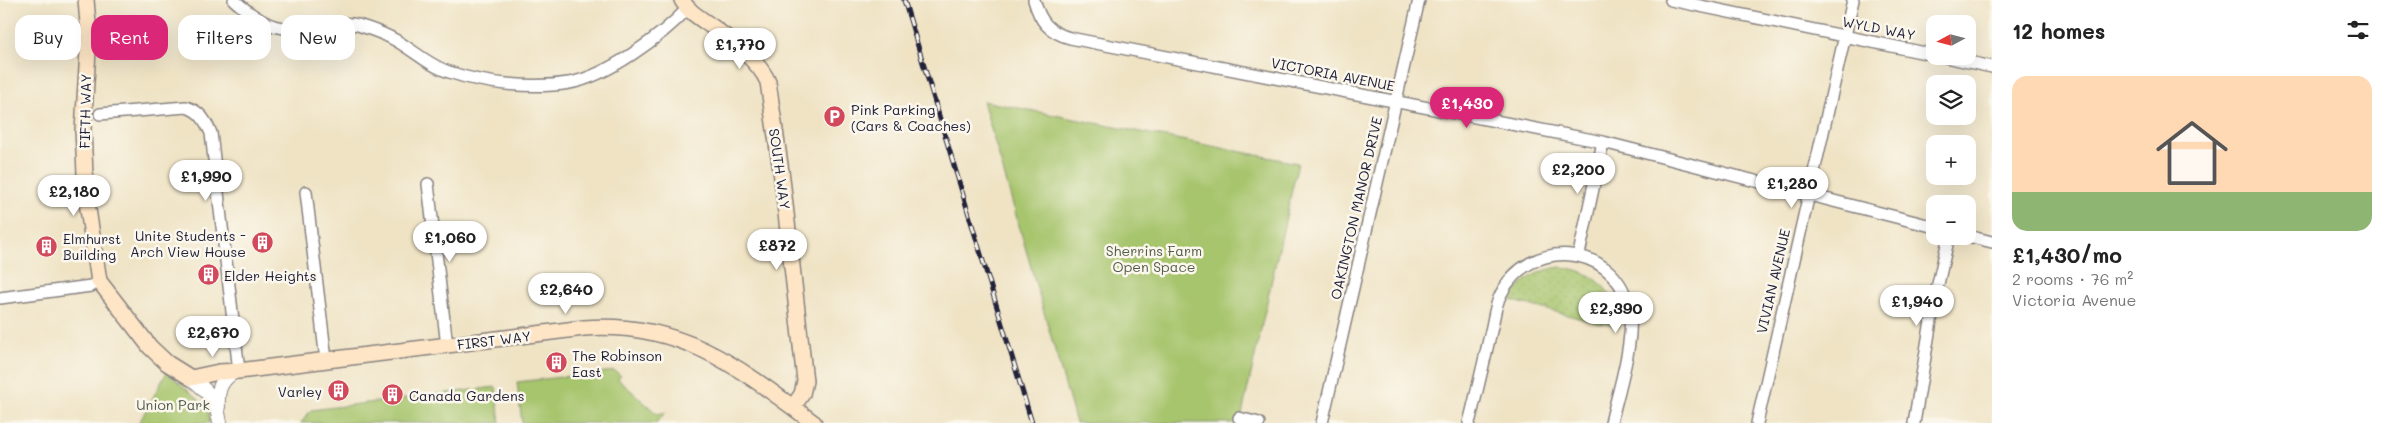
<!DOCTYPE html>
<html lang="en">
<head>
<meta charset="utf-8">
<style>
  :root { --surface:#fff; --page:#f6f6f6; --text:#222; --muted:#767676; --accent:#db2777 }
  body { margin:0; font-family:Mali,sans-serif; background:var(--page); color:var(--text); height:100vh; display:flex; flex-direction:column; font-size:19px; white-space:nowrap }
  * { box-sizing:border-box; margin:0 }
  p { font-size:16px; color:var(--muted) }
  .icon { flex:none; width:28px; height:28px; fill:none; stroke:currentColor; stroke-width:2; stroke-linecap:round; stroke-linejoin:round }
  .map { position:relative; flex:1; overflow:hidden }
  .panel { display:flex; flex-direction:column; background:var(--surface); width:400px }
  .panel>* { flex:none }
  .guide { position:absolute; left:15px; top:15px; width:475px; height:45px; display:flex; gap:10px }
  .needle { width:32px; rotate:263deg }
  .fabs { position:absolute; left:1926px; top:15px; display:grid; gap:10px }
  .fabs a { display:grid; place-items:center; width:50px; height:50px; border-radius:10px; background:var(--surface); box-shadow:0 5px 20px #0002; font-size:25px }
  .price { position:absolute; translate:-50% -42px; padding:0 11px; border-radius:18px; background:#fff; color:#222; font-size:16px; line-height:32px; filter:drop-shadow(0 1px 2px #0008) }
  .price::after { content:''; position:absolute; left:50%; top:30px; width:15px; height:11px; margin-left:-8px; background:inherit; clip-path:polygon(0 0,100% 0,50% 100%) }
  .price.active { background:var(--accent); color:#fff }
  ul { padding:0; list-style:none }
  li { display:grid; align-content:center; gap:10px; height:265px; padding:0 20px }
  li span { display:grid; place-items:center; height:155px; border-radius:15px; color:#555 }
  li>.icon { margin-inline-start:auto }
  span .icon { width:90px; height:90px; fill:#fffc; stroke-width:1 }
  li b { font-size:21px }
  h2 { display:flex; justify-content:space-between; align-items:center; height:60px; padding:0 20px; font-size:21px }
  .tag { padding:0 18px; border-radius:15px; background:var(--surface); box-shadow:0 5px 20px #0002; font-size:18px; line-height:45px }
  .tag.active { background:var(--accent); color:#fff }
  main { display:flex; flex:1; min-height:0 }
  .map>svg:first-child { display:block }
  .grass { fill:url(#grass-dots); stroke:#647454 }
  .park { fill:#a7c56d; stroke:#647454 }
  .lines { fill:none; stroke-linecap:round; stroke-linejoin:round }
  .minor-casing { stroke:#888280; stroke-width:14 }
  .tertiary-casing { stroke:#888280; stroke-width:16 }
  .secondary-casing { stroke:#888280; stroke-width:18 }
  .minor { stroke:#fff; stroke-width:11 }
  .tertiary { stroke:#fff; stroke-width:14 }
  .secondary { stroke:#fde5c5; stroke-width:15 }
  .rail-casing { stroke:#22223b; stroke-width:5 }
  .rail { stroke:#fbf7ec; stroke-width:3; stroke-dasharray:9; stroke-linecap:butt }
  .labels { text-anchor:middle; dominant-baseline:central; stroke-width:5; stroke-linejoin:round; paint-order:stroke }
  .street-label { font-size:14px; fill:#22223b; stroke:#fbf7ec }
  .poi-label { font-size:14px; fill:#22223b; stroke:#fbf7ec; text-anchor:start }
  .park-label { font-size:14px; fill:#515b4c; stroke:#fbf7ec }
</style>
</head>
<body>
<main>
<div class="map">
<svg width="1992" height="423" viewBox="0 0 1992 423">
  <defs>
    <pattern id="grass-dots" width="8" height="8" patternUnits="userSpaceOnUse" patternTransform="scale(1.25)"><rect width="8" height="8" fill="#a7c56d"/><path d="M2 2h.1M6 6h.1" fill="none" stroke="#8fa95f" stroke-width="1.8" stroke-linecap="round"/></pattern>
  </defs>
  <rect width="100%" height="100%" fill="#fbf7ec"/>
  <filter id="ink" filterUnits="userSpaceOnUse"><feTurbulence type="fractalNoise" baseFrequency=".02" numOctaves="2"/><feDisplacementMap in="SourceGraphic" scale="10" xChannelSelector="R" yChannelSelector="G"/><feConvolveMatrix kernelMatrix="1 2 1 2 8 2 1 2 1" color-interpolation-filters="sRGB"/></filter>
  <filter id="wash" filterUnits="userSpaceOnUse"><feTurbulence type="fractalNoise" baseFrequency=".0096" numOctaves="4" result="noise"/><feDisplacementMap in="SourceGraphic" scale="20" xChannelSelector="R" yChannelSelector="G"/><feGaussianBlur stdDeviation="1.12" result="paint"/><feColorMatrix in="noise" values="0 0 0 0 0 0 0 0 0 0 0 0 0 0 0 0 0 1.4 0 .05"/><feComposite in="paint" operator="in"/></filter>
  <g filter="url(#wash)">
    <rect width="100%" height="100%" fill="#efe3c4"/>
    <path class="grass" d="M 1562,267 C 1596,271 1617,292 1619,327 L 1602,323 L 1601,324 L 1510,300 C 1521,280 1539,269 1562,267 Z"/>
    <path class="park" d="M 983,101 L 1298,163 L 1240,423 L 1076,423 Z
      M 615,371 L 621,376 L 618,379 L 657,414 L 666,412 L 656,423 L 522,423 L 517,382 Z
      M 167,372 L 208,408 L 210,423 L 139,423 Z
      M 496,387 L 500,423 L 301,423 L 311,410 Z"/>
  </g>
  <g filter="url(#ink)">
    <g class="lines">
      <defs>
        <path id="minor" d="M 234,0 C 268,30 281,32 324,26 C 335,24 347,22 358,25 C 371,29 385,34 397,41 C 414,51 430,66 449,72 C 484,84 533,89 569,83 C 606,77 662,36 687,9
          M 1034,0 C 1040,21 1048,32 1070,38 L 1603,142 L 1935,227
          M 1671,0 L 1935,55
          M 1941,56 L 1992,67
          M 100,114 L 186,107 C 200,111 205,120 211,133 L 239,371
          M 428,184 L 447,346
          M 306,192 L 326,360
          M 1968,236 L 1992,242
          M 1579,254 L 1603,142
          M 0,298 L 91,286 L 99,281
          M 1239,418 L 1259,423
          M 1322,423 L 1419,0
          M 1469,423 C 1477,392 1484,361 1491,331 C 1494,319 1495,305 1501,294 C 1528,238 1612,242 1628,304 C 1637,336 1618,391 1611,423
          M 1757,423 L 1853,0
          M 1914,423 L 1935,297 L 1949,236"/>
        <path id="tertiary" d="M 191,378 C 208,391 217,401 220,423
          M 218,407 C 217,391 220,379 236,371"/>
        <path id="secondary" d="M 86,0 L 89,35 L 83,130 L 86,196 L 99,281 L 150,347 L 167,363 L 191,378 L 219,372 L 239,371 L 584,328 C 682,321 740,368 814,423
          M 682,0 C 689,13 702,19 714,28 C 733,42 759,61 768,82 L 782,178 L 805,381 L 802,394 L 793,407"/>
      </defs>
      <use href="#minor" class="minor-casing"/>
      <use href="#tertiary" class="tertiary-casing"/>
      <use href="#secondary" class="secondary-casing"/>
      <use href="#minor" class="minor"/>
      <use href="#tertiary" class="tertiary"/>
      <use href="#secondary" class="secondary"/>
      <defs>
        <path id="rail" d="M 904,0 L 1032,423"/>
      </defs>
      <use href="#rail" class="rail-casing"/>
      <use href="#rail" class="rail"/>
    </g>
  </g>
  <defs>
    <symbol id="parking-disc" viewBox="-11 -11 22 22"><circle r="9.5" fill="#d1495b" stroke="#fbf7ec"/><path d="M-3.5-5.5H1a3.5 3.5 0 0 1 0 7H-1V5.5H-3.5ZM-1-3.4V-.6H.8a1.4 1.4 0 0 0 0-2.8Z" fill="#fff"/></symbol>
    <symbol id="building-disc" viewBox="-11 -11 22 22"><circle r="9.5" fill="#d1495b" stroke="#fbf7ec"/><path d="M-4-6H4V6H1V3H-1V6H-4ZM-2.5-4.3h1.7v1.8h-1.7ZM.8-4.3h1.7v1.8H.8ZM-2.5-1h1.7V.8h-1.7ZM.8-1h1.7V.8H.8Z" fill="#fff"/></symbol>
  </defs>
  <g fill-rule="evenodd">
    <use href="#parking-disc" x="822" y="104" width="25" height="25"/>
    <use href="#building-disc" x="250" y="230" width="25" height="25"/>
    <use href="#building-disc" x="34" y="234" width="25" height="25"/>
    <use href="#building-disc" x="196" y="262" width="25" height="25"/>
    <use href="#building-disc" x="544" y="350" width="25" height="25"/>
    <use href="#building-disc" x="326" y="378" width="25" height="25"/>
    <use href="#building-disc" x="380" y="382" width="25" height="25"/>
  </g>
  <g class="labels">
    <g class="street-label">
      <text transform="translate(1879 28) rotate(11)">WYLD WAY</text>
      <text transform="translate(1333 74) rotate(11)">VICTORIA AVENUE</text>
      <text transform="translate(85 111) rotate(-89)">FIFTH WAY</text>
      <text transform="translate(780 169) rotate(82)">SOUTH WAY</text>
      <text transform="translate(1356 208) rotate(-77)">OAKINGTON MANOR DRIVE</text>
      <text transform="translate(1773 281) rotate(-77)">VIVIAN AVENUE</text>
      <text transform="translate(494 340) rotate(-7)">FIRST WAY</text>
    </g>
    <g class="poi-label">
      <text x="851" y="109">Pink Parking<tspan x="851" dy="16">(Cars &amp; Coaches)</tspan></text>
      <text x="246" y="235" text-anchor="end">Unite Students -<tspan x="246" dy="16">Arch View House</tspan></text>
      <text x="63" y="238">Elmhurst<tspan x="63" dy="16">Building</tspan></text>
      <text x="224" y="275">Elder Heights</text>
      <text x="572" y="355">The Robinson<tspan x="572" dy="16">East</tspan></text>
      <text x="322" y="391" text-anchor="end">Varley</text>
      <text x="409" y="395">Canada Gardens</text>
    </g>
    <g class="park-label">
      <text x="1154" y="250">Sherrins Farm<tspan x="1154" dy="16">Open Space</tspan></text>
      <text x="173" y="404">Union Park</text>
    </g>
  </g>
</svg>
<div class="fabs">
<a><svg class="needle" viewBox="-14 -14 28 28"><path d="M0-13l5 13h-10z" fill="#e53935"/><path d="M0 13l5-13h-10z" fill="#767676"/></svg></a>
<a><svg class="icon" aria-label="layers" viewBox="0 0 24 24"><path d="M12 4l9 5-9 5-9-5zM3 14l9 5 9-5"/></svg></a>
<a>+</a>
<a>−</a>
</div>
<b class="price" style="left:740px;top:70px">£1,770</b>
<b class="price active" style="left:1467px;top:129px">£1,430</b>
<b class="price" style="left:1578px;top:195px">£2,200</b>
<b class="price" style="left:206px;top:202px">£1,990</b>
<b class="price" style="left:1792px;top:209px">£1,280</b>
<b class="price" style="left:74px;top:217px">£2,180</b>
<b class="price" style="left:450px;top:263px">£1,060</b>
<b class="price" style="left:777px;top:271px">£872</b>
<b class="price" style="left:566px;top:315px">£2,640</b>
<b class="price" style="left:1917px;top:327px">£1,940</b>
<b class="price" style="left:1616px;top:334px">£2,390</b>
<b class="price" style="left:213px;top:358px">£2,670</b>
<div class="guide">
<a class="tag">Buy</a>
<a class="tag active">Rent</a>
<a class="tag">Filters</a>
<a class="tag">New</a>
</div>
</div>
<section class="panel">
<h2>12 homes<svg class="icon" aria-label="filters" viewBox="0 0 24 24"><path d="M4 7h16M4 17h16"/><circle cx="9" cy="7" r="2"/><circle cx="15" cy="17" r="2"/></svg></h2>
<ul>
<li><span style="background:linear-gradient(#ffd9b3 75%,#8fb573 0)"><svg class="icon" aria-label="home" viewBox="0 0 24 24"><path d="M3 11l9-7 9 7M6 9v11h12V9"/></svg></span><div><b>£1,430/mo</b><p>2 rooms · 76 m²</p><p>Victoria Avenue</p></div></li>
</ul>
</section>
</main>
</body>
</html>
